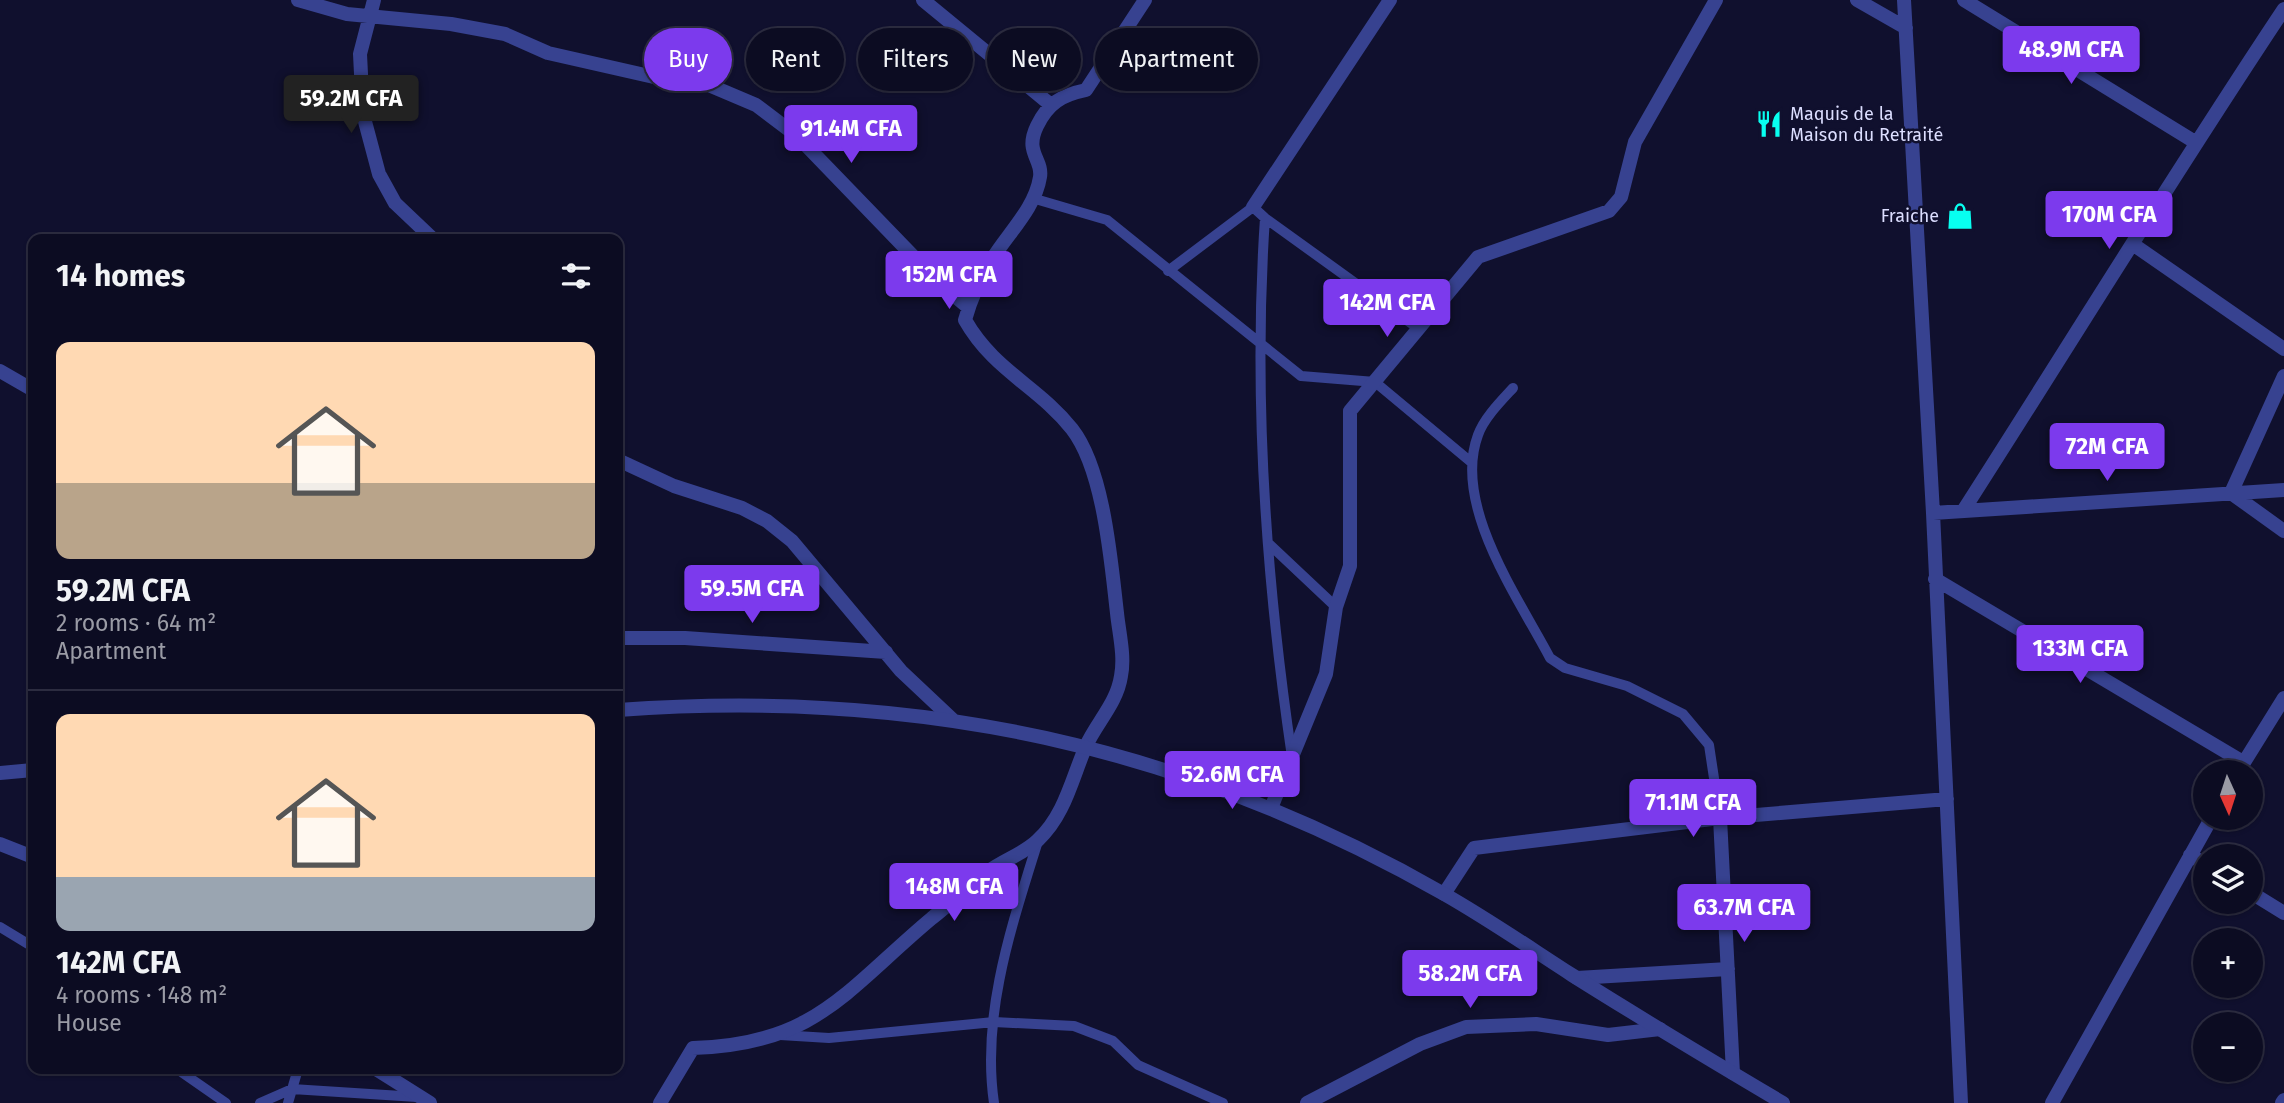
<!DOCTYPE html>
<html lang="en">
<head>
<meta charset="utf-8">
<style>
  :root { --surface:#0c0c22; --page:#15152a; --text:#f1f3f6; --muted:#9a9ba5; --line:#2c2c40; --accent:#7c3aed }
  body { margin:0; font-family:"Fira Sans",sans-serif; background:var(--page); color:var(--text); height:100vh; display:flex; flex-direction:column; font-size:26px; white-space:nowrap }
  * { box-sizing:border-box; margin:0 }
  p { font-size:23px; color:var(--muted) }
  .icon { flex:none; width:38px; height:38px; fill:none; stroke:currentColor; stroke-width:2; stroke-linecap:round; stroke-linejoin:round }
  .map { position:relative; flex:1; overflow:hidden }
  .panel { position:absolute; left:28px; top:234px; width:595px; height:840px; display:flex; flex-direction:column; background:var(--surface); border-radius:14px; box-shadow:0 2px 5px #0004,0 0 0 2px var(--line) }
  .panel>* { flex:none }
  .top-card { position:absolute; left:644px; top:28px; width:665px; height:63px; display:flex; gap:14px }
  .needle { width:46px; rotate:177deg }
  .fabs { position:absolute; left:2193px; top:760px; display:grid; gap:14px }
  .fabs a { display:grid; place-items:center; width:70px; height:70px; border-radius:50%; background:var(--surface); box-shadow:0 2px 5px #0004,0 0 0 2px var(--line); font-size:35px }
  .price { position:absolute; translate:-50% -60px; padding:0 16px; border-radius:7px; background:var(--accent); color:#fff; font-size:23px; line-height:46px; filter:drop-shadow(0 2px 4px #0008) }
  .price::after { content:''; position:absolute; left:50%; top:42px; width:21px; height:16px; margin-left:-10px; background:inherit; clip-path:polygon(0 0,100% 0,50% 100%) }
  .price.active { background:#222; color:#fff }
  ul { padding:0; list-style:none }
  li { display:grid; align-content:center; gap:14px; height:371px; padding:0 28px }
  li+li { border-top:2px solid var(--line) }
  li span { display:grid; place-items:center; height:217px; border-radius:14px; color:#555 }
  li>.icon { margin-inline-start:auto }
  span .icon { width:126px; height:126px; fill:#fffc; stroke-width:1 }
  li b { font-size:30px }
  h2 { display:flex; justify-content:space-between; align-items:center; height:84px; padding:0 28px; font-size:30px }
  .chip { padding:0 24px; border-radius:32px; background:var(--surface); box-shadow:0 2px 5px #0004,0 0 0 2px var(--line); font-size:24px; line-height:63px }
  .chip.active { background:var(--accent); color:#fff }
  .map>svg:first-child { display:block }
  .lines { fill:none; stroke-linecap:round; stroke-linejoin:round }
  .service { stroke:#374290; stroke-width:10 }
  .minor { stroke:#374290; stroke-width:14 }
  .tertiary { stroke:#374290; stroke-width:14 }
  .labels { text-anchor:middle; dominant-baseline:central; stroke-width:5; stroke-linejoin:round; paint-order:stroke }
  .poi-label { font-size:18px; fill:#dcdeff; stroke:#10102e; text-anchor:start }
</style>
</head>
<body>
<div class="map">
<svg width="2284" height="1103" viewBox="0 0 2284 1103">
  <rect width="100%" height="100%" fill="#10102e"/>
  <g class="lines">
    <path class="service" d="M 1032,198 L 1107,220 L 1301,376 L 1375,382 L 1471,462
      M 1265,218 C 1253,396 1266,581 1292,757
      M 1168,271 L 1253,207 L 1265,218 L 1419,329
      M 1513,388 C 1501,401 1484,418 1478,435 C 1452,505 1518,597 1550,658 L 1565,668 L 1627,686 L 1683,714 L 1709,745 L 1720,818
      M 1269,544 L 1336,607
      M 0,927 L 33,947
      M 780,1035 L 829,1038 L 994,1022 L 1074,1026 L 1113,1041 L 1138,1065 L 1223,1103
      M 177,1069 L 226,1103
      M 260,1103 L 292,1089 L 417,1097
      M 288,1103 L 298,1069
      M 994,1103 C 981,1014 1012,925 1038,841"/>
    <path class="minor" d="M 298,0 L 347,14 L 451,24 L 505,34 L 548,53 L 667,80 L 697,80 L 756,105 L 797,136 L 938,282 L 968,307
      M 374,0 L 360,54 L 363,114 L 379,174 L 395,203 L 434,240
      M 923,0 L 1051,105
      M 1857,0 L 1906,28
      M 1904,0 L 1933,513 L 1961,1103
      M 1964,0 L 2195,142
      M 1253,207 L 1390,0
      M 2134,245 L 2284,349
      M 0,371 L 33,390
      M 2284,376 L 2231,493 L 2284,531
      M 618,460 L 674,486 L 742,508 L 767,521 L 792,541 L 901,671 L 952,719
      M 1963,511 C 2070,344 2174,174 2284,9
      M 1933,513 L 2284,490
      M 1935,579 L 2243,762
      M 618,638 L 685,638 L 886,652
      M 2238,772 L 2284,698
      M 1271,808 L 1326,674 L 1336,607 L 1350,566 L 1350,411 L 1478,257 L 1609,211 L 1621,197 L 1635,142 L 1716,0
      M 1720,818 L 1733,1073
      M 0,844 L 33,857
      M 2190,855 L 2205,864
      M 2250,892 L 2284,913
      M 1444,894 L 1474,848 L 1720,818 L 1947,799
      M 1577,978 L 1728,969
      M 376,1069 L 430,1103
      M 660,1103 L 693,1048 C 815,1045 846,990 932,918 C 951,903 969,885 989,871 C 1004,860 1025,853 1038,840 C 1065,815 1072,778 1086,746 C 1097,722 1117,703 1121,676 C 1125,656 1119,633 1117,613 C 1111,562 1104,470 1072,429 C 1038,386 994,371 965,320 C 971,298 979,280 991,261 C 1007,234 1035,209 1040,177 C 1043,159 1024,153 1037,126 C 1048,103 1062,95 1086,90 L 1145,0
      M 1307,1103 L 1420,1044 L 1466,1027 L 1536,1024 L 1608,1035 L 1660,1029
      M 2052,1103 L 2212,817
      M 2282,1103 L 2284,1100"/>
    <path class="tertiary" d="M 618,710 C 917,688 1183,745 1444,894 C 1488,919 1530,948 1572,975 C 1642,1019 1712,1061 1783,1103
      M 0,773 L 33,770"/>
  </g>
  <defs>
    <symbol id="restaurant-bare" viewBox="-9 -9 18 18"><path d="M-5-6h1v4h1v-4h1v4h1v-4h1v5L-1.5 .5V6h-2V.5L-5-1ZM5-6V6H3V1.5H1.5Q1.5-4 5-6Z" fill="#08fff0" stroke="#10102e" stroke-width="2.5" paint-order="stroke"/></symbol>
    <symbol id="shop-bare" viewBox="-9 -9 18 18"><path d="M-5-2.5h2.3a2.7 3.5 0 0 1 5.4 0H5L5.5 6h-11ZM-1.5-2.5h3a1.5 2.3 0 0 0-3 0Z" fill="#08fff0" stroke="#10102e" stroke-width="2.5" paint-order="stroke"/></symbol>
  </defs>
  <g fill-rule="evenodd">
    <use href="#restaurant-bare" x="1750" y="105" width="38" height="38"/>
    <use href="#shop-bare" x="1941" y="197" width="38" height="38"/>
  </g>
  <g class="labels">
    <g class="poi-label">
      <text x="1790" y="114">Maquis de la<tspan x="1790" dy="21">Maison du Retraité</tspan></text>
      <text x="1939" y="216" text-anchor="end">Fraiche</text>
    </g>
  </g>
</svg>
<div class="fabs">
<a><svg class="needle" viewBox="-14 -14 28 28"><path d="M0-13l5 13h-10z" fill="#e53935"/><path d="M0 13l5-13h-10z" fill="#9a9ba5"/></svg></a>
<a><svg class="icon" aria-label="layers" viewBox="0 0 24 24"><path d="M12 4l9 5-9 5-9-5zM3 14l9 5 9-5"/></svg></a>
<a>+</a>
<a>−</a>
</div>
<b class="price" style="left:2071px;top:86px">48.9M CFA</b>
<b class="price active" style="left:351px;top:135px">59.2M CFA</b>
<b class="price" style="left:851px;top:165px">91.4M CFA</b>
<b class="price" style="left:2109px;top:251px">170M CFA</b>
<b class="price" style="left:949px;top:311px">152M CFA</b>
<b class="price" style="left:1387px;top:339px">142M CFA</b>
<b class="price" style="left:2107px;top:483px">72M CFA</b>
<b class="price" style="left:752px;top:625px">59.5M CFA</b>
<b class="price" style="left:2080px;top:685px">133M CFA</b>
<b class="price" style="left:1232px;top:811px">52.6M CFA</b>
<b class="price" style="left:1693px;top:839px">71.1M CFA</b>
<b class="price" style="left:954px;top:923px">148M CFA</b>
<b class="price" style="left:1744px;top:944px">63.7M CFA</b>
<b class="price" style="left:1470px;top:1010px">58.2M CFA</b>
<div class="top-card">
<a class="chip active">Buy</a>
<a class="chip">Rent</a>
<a class="chip">Filters</a>
<a class="chip">New</a>
<a class="chip">Apartment</a>
</div>
<section class="panel">
<h2>14 homes<svg class="icon" aria-label="filters" viewBox="0 0 24 24"><path d="M4 7h16M4 17h16"/><circle cx="9" cy="7" r="2"/><circle cx="15" cy="17" r="2"/></svg></h2>
<ul>
<li><span style="background:linear-gradient(#ffd9b3 65%,#b9a48a 0)"><svg class="icon" aria-label="home" viewBox="0 0 24 24"><path d="M3 11l9-7 9 7M6 9v11h12V9"/></svg></span><div><b>59.2M CFA</b><p>2 rooms · 64 m²</p><p>Apartment</p></div></li>
<li><span style="background:linear-gradient(#ffd9b3 75%,#9aa5b1 0)"><svg class="icon" aria-label="home" viewBox="0 0 24 24"><path d="M3 11l9-7 9 7M6 9v11h12V9"/></svg></span><div><b>142M CFA</b><p>4 rooms · 148 m²</p><p>House</p></div></li>
</ul>
</section>
</div>
</body>
</html>
